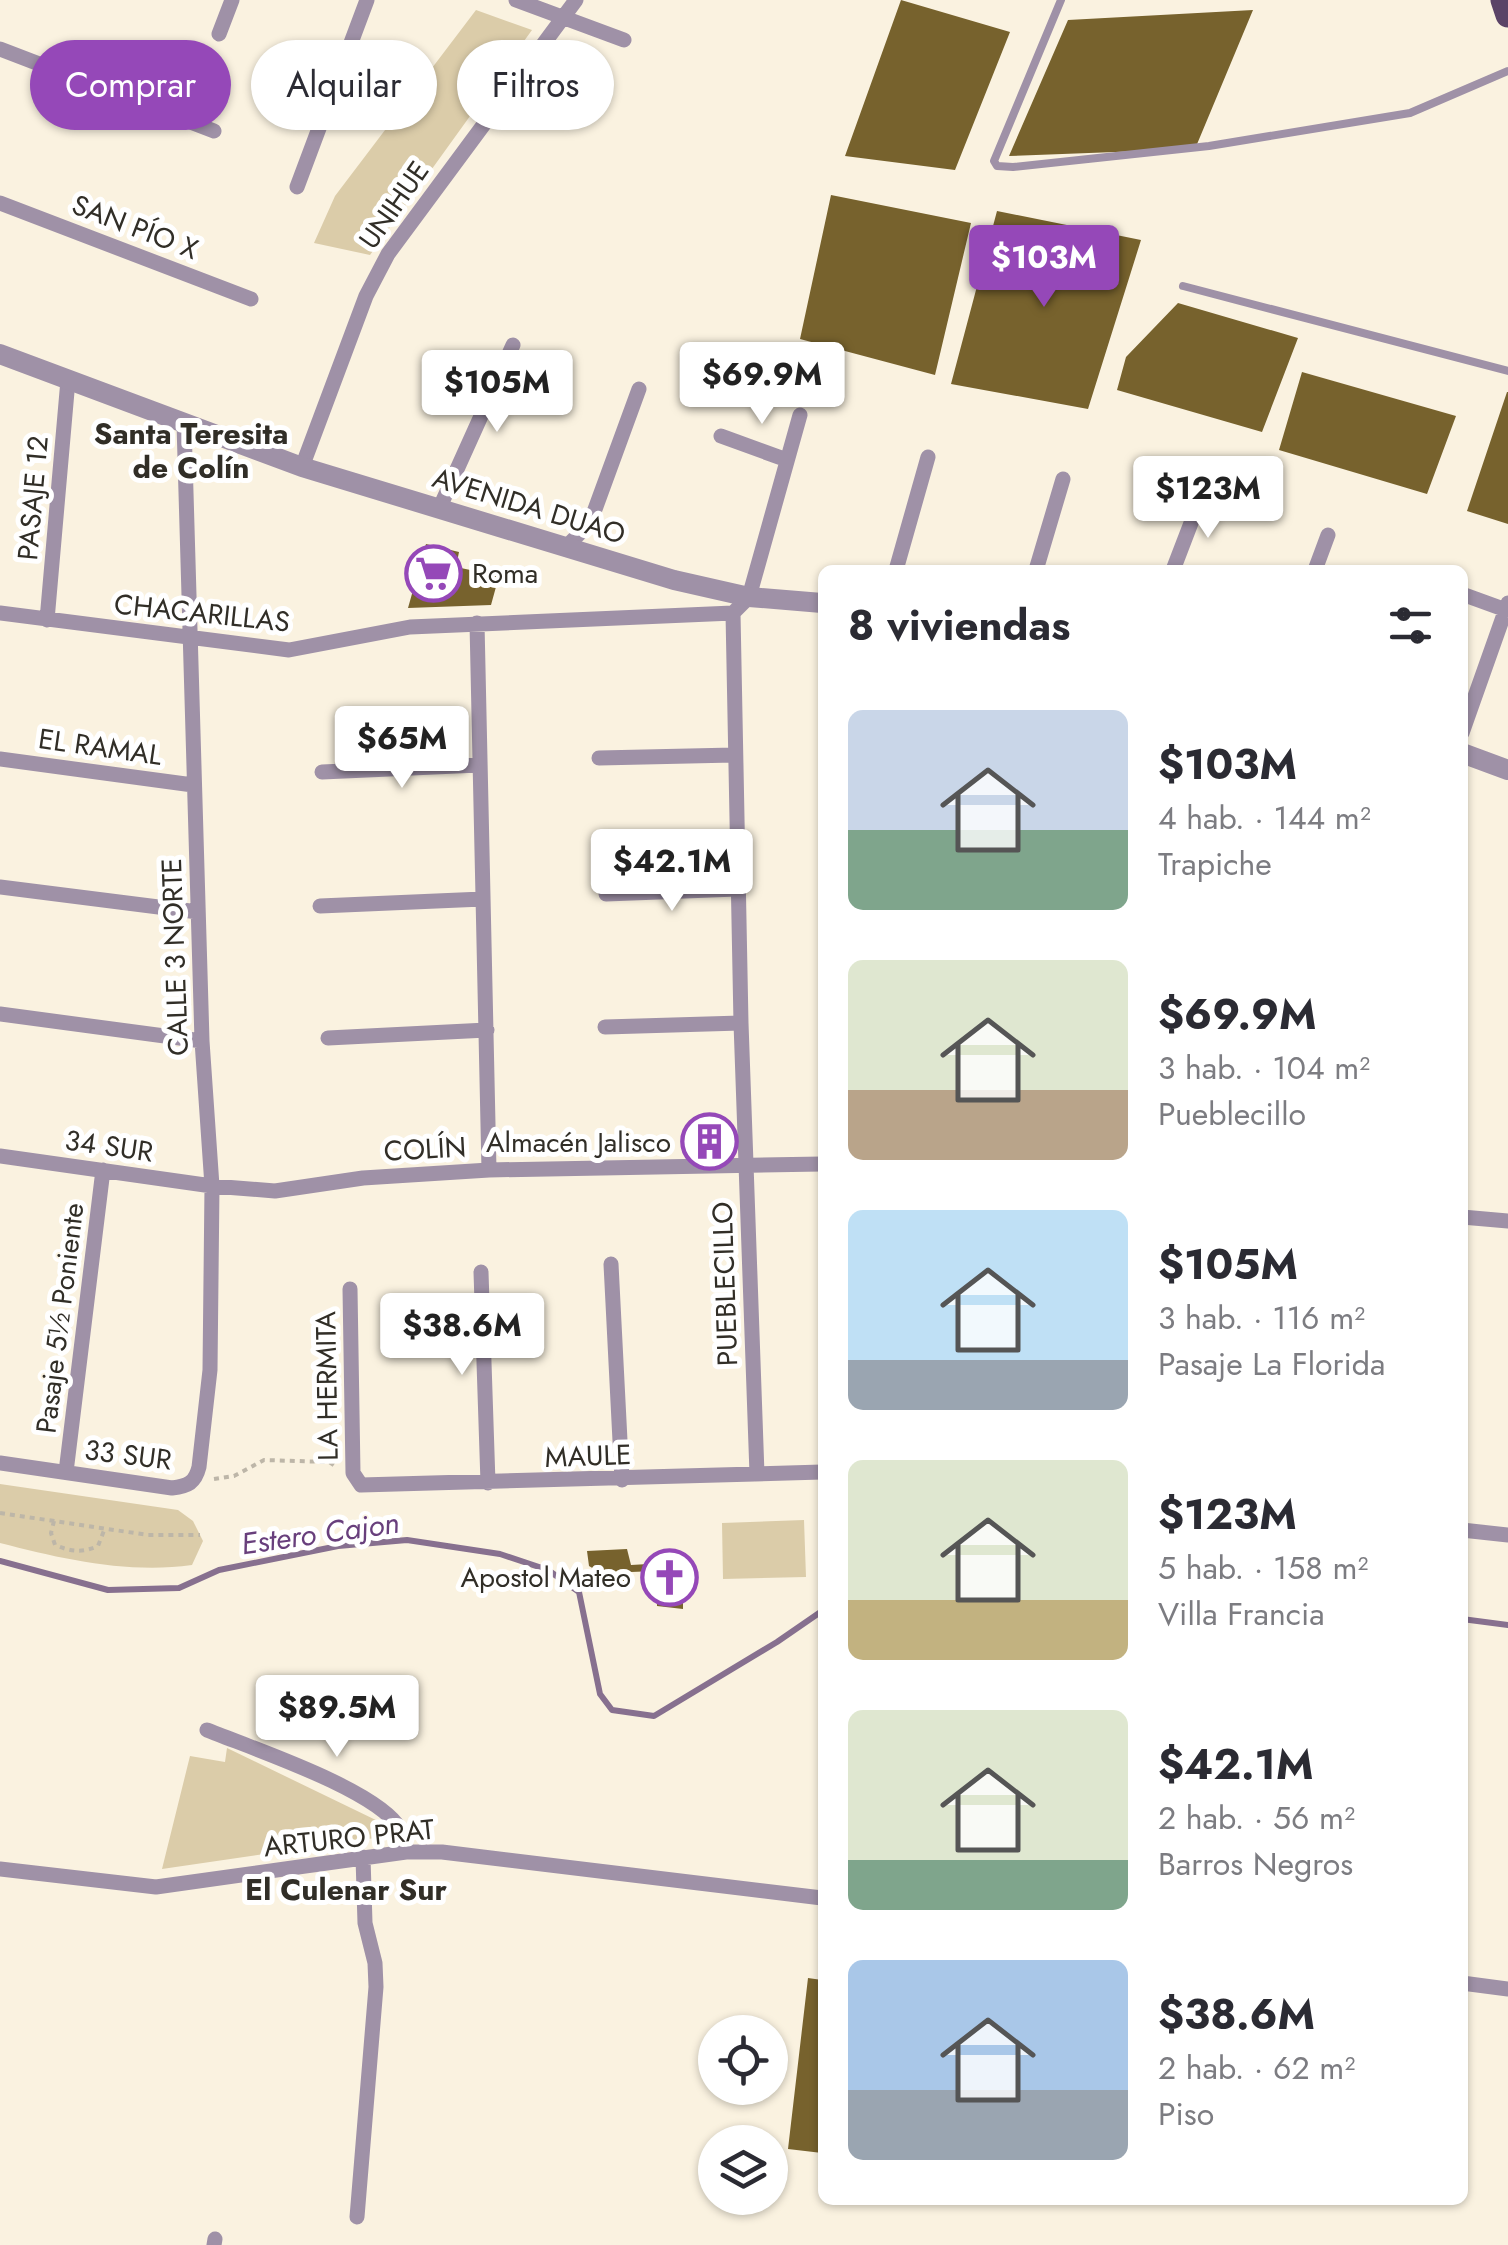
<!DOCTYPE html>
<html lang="es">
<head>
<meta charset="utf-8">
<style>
  :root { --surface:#fff; --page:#f7f7f7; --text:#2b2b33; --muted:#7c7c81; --accent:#9548b8 }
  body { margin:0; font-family:Jost,sans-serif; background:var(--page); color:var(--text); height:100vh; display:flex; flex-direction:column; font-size:38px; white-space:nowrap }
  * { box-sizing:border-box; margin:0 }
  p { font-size:32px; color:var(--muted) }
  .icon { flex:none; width:55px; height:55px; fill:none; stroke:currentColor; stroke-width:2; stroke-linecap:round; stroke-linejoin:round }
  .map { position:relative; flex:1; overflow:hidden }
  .sheet { position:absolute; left:818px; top:565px; width:650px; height:1640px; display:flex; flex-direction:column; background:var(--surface); border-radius:15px; box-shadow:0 2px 8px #0004 }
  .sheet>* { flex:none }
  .hud { position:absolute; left:30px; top:40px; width:638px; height:90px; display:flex; gap:20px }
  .tools { position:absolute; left:698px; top:2015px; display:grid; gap:20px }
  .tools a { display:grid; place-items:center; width:90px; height:90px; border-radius:50%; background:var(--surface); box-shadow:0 2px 8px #0004; font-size:50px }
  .price { position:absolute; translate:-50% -85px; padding:0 22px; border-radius:10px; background:#fff; color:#222; font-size:32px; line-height:65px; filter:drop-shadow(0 2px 5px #0008) }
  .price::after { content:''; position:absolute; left:50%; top:60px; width:30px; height:22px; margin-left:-15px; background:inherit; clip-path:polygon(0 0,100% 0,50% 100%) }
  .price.active { background:var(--accent); color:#fff }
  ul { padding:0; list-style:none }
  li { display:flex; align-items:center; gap:30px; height:250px; padding:0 30px }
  li span { display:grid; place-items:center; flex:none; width:280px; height:200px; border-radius:15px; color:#555 }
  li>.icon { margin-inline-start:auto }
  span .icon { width:120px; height:120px; fill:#fffc; stroke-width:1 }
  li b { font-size:42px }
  h2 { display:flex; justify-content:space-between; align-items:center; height:120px; padding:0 30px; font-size:42px }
  .chip { padding:0 35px; border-radius:45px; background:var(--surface); box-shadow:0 2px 8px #0004; font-size:35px; line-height:90px }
  .chip.active { background:var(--accent); color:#fff }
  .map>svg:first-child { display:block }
  .green { fill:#dbcca9 }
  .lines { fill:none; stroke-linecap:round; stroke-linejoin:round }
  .stream { stroke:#87708f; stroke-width:6 }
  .building { fill:#77622d }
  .path { stroke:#bdb6a8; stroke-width:4; stroke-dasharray:5 5; stroke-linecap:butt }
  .service { stroke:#9f91a7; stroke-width:8 }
  .minor { stroke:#9f91a7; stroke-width:15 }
  .tertiary { stroke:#9f91a7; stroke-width:20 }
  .primary { stroke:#5b4367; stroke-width:25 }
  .labels { text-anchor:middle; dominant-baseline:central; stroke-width:10; stroke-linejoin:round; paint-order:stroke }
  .street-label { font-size:28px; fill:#312e27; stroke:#fff }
  .poi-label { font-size:28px; fill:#312e27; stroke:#fff; text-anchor:end }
  .neighbourhood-label { font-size:30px; font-weight:bold; fill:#312e27; stroke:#fff }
  .water-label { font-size:30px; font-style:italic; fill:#683f7c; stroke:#fff }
</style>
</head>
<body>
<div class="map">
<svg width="1508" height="2245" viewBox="0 0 1508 2245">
  <rect width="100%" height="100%" fill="#faf2e0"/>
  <path class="green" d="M 476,10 L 532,30 L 370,255 L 314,243 L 335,196 Z
    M 0,1484 L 178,1510 L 193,1521 L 203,1541 L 192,1565 C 128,1574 62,1559 0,1543 Z
    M 804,1520 L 806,1577 L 723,1579 L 722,1523 Z
    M 227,1748 L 382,1823 L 382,1837 L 162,1869 L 190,1756 L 225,1762 Z"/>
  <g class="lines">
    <path class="stream" d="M 0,1561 L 108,1590 L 179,1588 L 219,1570 L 338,1546 L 407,1540 L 500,1554 L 548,1570 L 579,1592 L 600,1694 L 612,1710 L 654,1716 L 777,1642 L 822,1611
      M 1462,1619 L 1508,1625"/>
  </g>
  <path class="building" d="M 901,0 L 1010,32 L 955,170 L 845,156 Z
    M 1253,10 L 1195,149 L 1009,156 L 1068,20 Z
    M 831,195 L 971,223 L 935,375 L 800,339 Z
    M 997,211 L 1141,240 L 1088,409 L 951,384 Z
    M 1178,303 L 1298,338 L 1262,432 L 1117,390 L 1126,357 Z
    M 1302,372 L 1456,416 L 1427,494 L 1279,450 Z
    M 1507,392 L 1508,392 L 1508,524 L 1467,511 Z
    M 426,544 L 459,552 L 456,567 L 499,576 L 491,605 L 408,608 Z
    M 691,1132 L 728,1132 L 728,1153 L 691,1153 Z
    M 627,1549 L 631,1565 L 683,1562 L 683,1609 L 657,1606 L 656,1571 L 631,1572 L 631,1582 L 616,1582 L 589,1566 L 587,1551 Z
    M 808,1978 L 822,1980 L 822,2153 L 788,2149 Z"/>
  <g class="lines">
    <path class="path" d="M 214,1479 L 234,1476 L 264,1460 L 329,1462 L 335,1466
      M 0,1513 L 148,1535 L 200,1535
      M 54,1521 L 51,1533 L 55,1545 C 72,1552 82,1553 98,1546 L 105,1528"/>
    <path class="service" d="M 1061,0 L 994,161 L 997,166 L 1013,167 L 1209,146 L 1410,113 L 1508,71
      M 1183,286 L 1508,371"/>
    <path class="minor" d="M 516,0 L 624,40
      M 219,34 L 232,0
      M 0,49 L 214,131
      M 297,187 L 367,0
      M 0,203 L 251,299
      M 721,436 L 787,460
      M 302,467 L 366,296 L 388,254 L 576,0
      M 440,507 L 513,345
      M 567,546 L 590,523 L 639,389
      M 896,570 L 928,457
      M 1036,570 L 1063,479
      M 1173,570 L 1201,497
      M 1315,570 L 1328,535
      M 1462,594 L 1506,610
      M 0,613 L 289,650 L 410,627 L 733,613 L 749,597 L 800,415
      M 733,613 L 741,1023 L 757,1474
      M 47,620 L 68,380
      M 477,623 L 489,1170
      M 1462,733 L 1508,603
      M 599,758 L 734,755
      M 0,759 L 193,785
      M 322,772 L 479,765
      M 0,887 L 198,912
      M 606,894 L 737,889
      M 320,906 L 483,899
      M 0,1014 L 202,1041
      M 605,1027 L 741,1023
      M 328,1038 L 487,1030
      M 0,1156 L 212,1186 L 275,1191 L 363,1178 L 489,1170 L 822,1164
      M 1462,1217 L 1508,1221
      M 611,1264 L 622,1480
      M 481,1272 L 488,1483
      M 350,1289 L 353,1473 L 361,1485 L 822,1472
      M 0,1463 L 172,1488 C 188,1486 195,1483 199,1467 L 210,1370 L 212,1186 L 202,1041 L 184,424
      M 66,1472 L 103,1170
      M 1462,1530 L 1508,1535
      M 207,1730 C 251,1748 378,1790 400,1829 C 403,1835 404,1844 406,1852
      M 0,1869 L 156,1887 L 406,1852 L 442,1852 L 822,1898
      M 1462,1983 L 1508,1989
      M 357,2217 L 376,1987 L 375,1963 L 365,1923 L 363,1857
      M 214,2245 L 215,2239"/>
    <path class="tertiary" d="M 0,354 L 302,467 L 674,580 L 749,597 L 822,603
      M 1462,753 L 1508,770"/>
    <path class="primary" d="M 1503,0 L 1508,15"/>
  </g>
  <defs>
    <symbol id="supermarket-ring" viewBox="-11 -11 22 22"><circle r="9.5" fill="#fff" stroke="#9548b8" stroke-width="1.5"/><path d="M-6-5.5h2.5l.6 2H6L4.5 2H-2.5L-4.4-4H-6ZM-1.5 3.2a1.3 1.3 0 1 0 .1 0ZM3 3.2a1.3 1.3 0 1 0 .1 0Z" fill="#9548b8"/></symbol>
    <symbol id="building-ring" viewBox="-11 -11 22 22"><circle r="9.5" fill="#fff" stroke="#9548b8" stroke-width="1.5"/><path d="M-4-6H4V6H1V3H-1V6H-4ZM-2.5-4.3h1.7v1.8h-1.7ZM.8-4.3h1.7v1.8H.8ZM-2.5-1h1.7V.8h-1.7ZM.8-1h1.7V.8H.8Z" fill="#9548b8"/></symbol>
    <symbol id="church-ring" viewBox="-11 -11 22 22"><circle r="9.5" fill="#fff" stroke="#9548b8" stroke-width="1.5"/><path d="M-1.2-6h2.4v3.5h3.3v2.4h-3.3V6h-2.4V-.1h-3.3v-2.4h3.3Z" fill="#9548b8"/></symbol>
  </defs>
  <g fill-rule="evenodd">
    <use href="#supermarket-ring" x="402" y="542" width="63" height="63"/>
    <use href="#building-ring" x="678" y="1110" width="63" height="63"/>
    <use href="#church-ring" x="638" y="1546" width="63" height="63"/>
  </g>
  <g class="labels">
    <g class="street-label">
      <text transform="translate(394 205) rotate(-55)">UNIHUE</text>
      <text transform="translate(135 227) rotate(21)">SAN PÍO X</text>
      <text transform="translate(33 498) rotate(-85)">PASAJE 12</text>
      <text transform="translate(529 506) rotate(17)">AVENIDA DUAO</text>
      <text transform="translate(202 613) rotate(6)">CHACARILLAS</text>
      <text transform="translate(100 747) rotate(8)">EL RAMAL</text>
      <text transform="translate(175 957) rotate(-92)">CALLE 3 NORTE</text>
      <text transform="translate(109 1146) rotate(8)">34 SUR</text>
      <text transform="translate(425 1149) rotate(-3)">COLÍN</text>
      <text transform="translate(725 1284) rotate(-92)">PUEBLECILLO</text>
      <text transform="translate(60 1318) rotate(-83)">Pasaje 5½ Poniente</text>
      <text transform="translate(327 1386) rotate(-91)">LA HERMITA</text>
      <text transform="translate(128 1455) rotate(7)">33 SUR</text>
      <text transform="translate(588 1456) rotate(-2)">MAULE</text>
      <text transform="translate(349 1838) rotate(-6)">ARTURO PRAT</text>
    </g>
    <g class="poi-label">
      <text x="472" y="573" text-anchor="start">Roma</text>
      <text x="671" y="1142">Almacén Jalisco</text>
      <text x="631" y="1577">Apostol Mateo</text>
    </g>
    <g class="neighbourhood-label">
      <text x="191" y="433">Santa Teresita<tspan x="191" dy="34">de Colín</tspan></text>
      <text x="346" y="1889">El Culenar Sur</text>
    </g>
    <g class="water-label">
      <text transform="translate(320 1533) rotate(-8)">Estero Cajon</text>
    </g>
  </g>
</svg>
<div class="tools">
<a><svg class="icon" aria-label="locate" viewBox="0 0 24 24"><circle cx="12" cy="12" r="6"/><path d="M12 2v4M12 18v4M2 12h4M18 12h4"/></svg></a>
<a><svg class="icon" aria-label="layers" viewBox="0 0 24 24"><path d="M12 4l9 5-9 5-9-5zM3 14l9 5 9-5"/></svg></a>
</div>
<b class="price active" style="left:1044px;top:310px">$103M</b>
<b class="price" style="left:762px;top:427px">$69.9M</b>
<b class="price" style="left:497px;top:435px">$105M</b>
<b class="price" style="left:1208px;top:541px">$123M</b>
<b class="price" style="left:402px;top:791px">$65M</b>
<b class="price" style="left:672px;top:914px">$42.1M</b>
<b class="price" style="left:462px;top:1378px">$38.6M</b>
<b class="price" style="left:337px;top:1760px">$89.5M</b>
<div class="hud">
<a class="chip active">Comprar</a>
<a class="chip">Alquilar</a>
<a class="chip">Filtros</a>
</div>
<section class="sheet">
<h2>8 viviendas<svg class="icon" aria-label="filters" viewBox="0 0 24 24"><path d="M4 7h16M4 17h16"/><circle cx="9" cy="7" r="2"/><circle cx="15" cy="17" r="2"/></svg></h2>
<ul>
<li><span style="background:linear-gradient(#c9d6e8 60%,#7fa58c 0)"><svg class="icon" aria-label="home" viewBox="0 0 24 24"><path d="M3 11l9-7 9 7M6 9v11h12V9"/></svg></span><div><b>$103M</b><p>4 hab. · 144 m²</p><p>Trapiche</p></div></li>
<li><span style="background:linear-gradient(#dfe7d0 65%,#b9a48a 0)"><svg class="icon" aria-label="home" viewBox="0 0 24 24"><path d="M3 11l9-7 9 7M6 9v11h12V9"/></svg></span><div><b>$69.9M</b><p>3 hab. · 104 m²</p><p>Pueblecillo</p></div></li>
<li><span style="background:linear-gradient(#bfe0f5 75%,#9aa5b1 0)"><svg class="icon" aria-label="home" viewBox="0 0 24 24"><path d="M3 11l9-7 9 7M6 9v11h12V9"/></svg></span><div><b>$105M</b><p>3 hab. · 116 m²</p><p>Pasaje La Florida</p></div></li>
<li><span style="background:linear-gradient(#dfe7d0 70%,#c2b280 0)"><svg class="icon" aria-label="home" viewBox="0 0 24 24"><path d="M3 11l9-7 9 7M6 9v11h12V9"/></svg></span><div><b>$123M</b><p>5 hab. · 158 m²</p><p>Villa Francia</p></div></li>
<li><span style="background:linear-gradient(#dfe7d0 75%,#7fa58c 0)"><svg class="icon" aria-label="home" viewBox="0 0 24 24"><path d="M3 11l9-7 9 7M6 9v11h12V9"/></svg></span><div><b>$42.1M</b><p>2 hab. · 56 m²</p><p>Barros Negros</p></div></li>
<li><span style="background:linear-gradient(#a9c7e8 65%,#9aa5b1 0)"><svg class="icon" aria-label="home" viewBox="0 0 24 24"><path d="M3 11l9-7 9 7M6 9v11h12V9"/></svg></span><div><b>$38.6M</b><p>2 hab. · 62 m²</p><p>Piso</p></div></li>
</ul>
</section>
</div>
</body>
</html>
